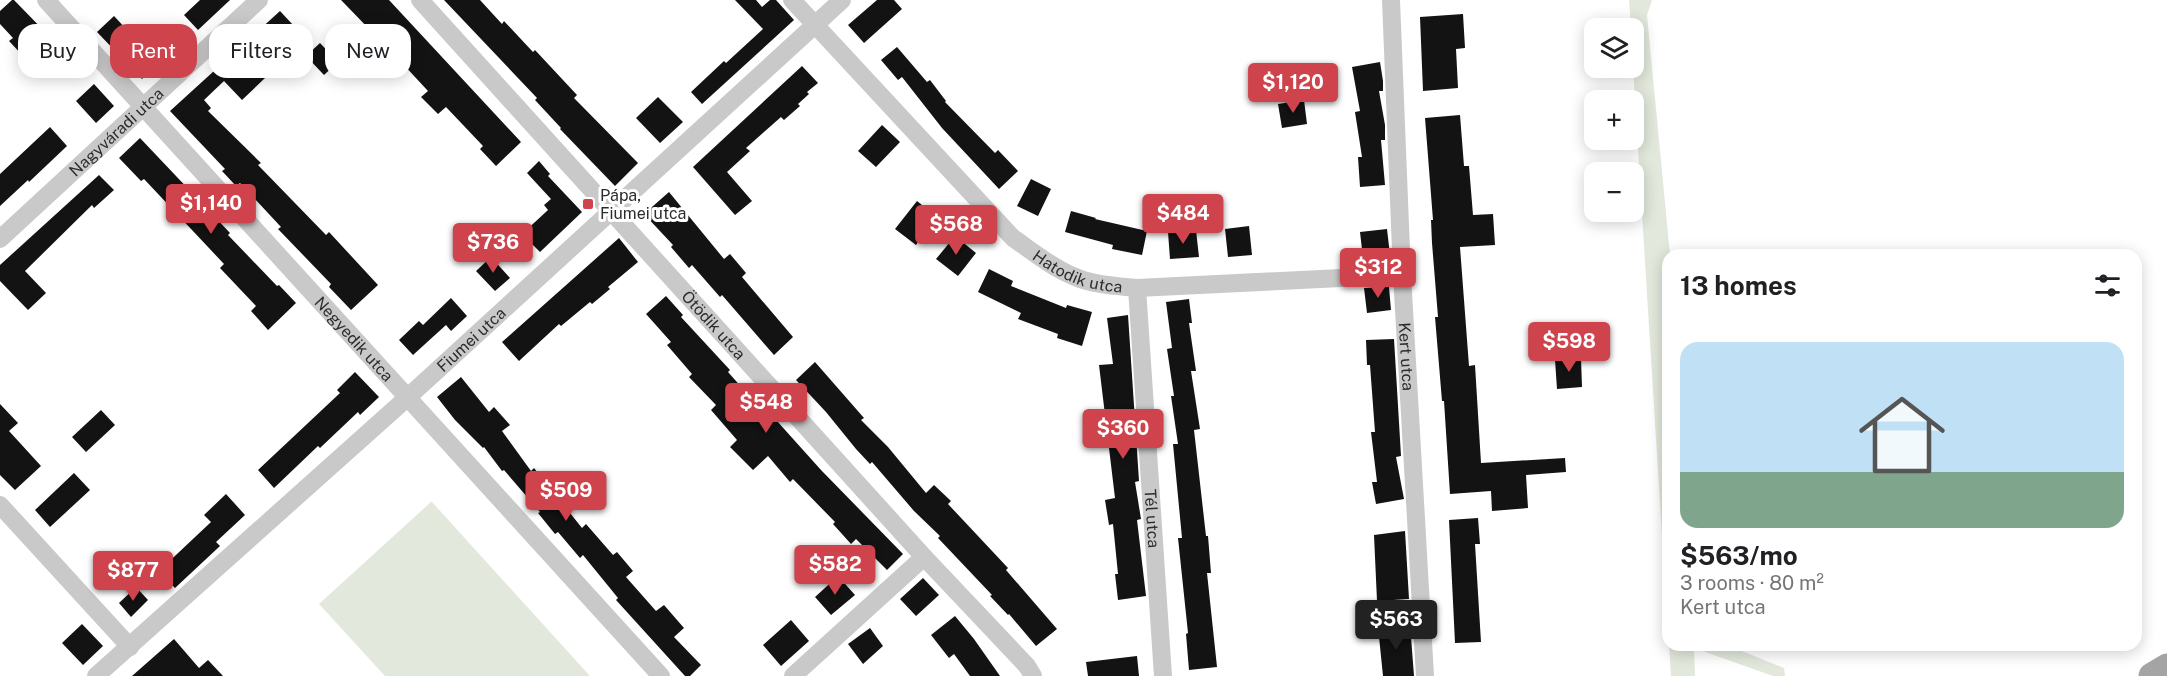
<!DOCTYPE html>
<html lang="en">
<head>
<meta charset="utf-8">
<style>
  :root { --surface:#fff; --page:#f2f2f2; --text:#202124; --muted:#757577; --accent:#cf434c }
  body { margin:0; font-family:"Public Sans",sans-serif; background:var(--page); color:var(--text); height:100vh; display:flex; flex-direction:column; font-size:22px; white-space:nowrap }
  * { box-sizing:border-box; margin:0 }
  p { font-size:20px; color:var(--muted) }
  .icon { flex:none; width:33px; height:33px; fill:none; stroke:currentColor; stroke-width:2; stroke-linecap:round; stroke-linejoin:round }
  .map { position:relative; flex:1; overflow:hidden }
  .side { position:absolute; left:1662px; top:249px; width:480px; height:402px; display:flex; flex-direction:column; background:var(--surface); border-radius:18px; box-shadow:0 3px 15px #0003 }
  .side>* { flex:none }
  .banner { position:absolute; left:18px; top:24px; width:570px; height:54px; display:flex; gap:12px }
  .controls { position:absolute; left:1584px; top:18px; display:grid; gap:12px }
  .controls a { display:grid; place-items:center; width:60px; height:60px; border-radius:12px; background:var(--surface); box-shadow:0 3px 15px #0003; font-size:30px }
  .price { position:absolute; translate:-50% -51px; padding:0 14px; border-radius:6px; background:var(--accent); color:#fff; font-size:20px; line-height:39px; filter:drop-shadow(0 2px 3px #0008) }
  .price::after { content:''; position:absolute; left:50%; top:36px; width:18px; height:14px; margin-left:-9px; background:inherit; clip-path:polygon(0 0,100% 0,50% 100%) }
  .price.on { background:#222; color:#fff }
  ul { padding:0; list-style:none }
  li { display:grid; align-content:center; gap:12px; height:318px; padding:0 18px }
  li span { display:grid; place-items:center; height:186px; border-radius:18px; color:#555 }
  li>.icon { margin-inline-start:auto }
  span .icon { width:108px; height:108px; fill:#fffc; stroke-width:1 }
  li b { font-size:26px }
  h2 { display:flex; justify-content:space-between; align-items:center; height:72px; padding:0 18px; font-size:26px }
  .tag { padding:0 21px; border-radius:18px; background:var(--surface); box-shadow:0 3px 15px #0003; font-size:21px; line-height:54px }
  .tag.on { background:var(--accent); color:#fff }
  .map>svg:first-child { display:block }
  .green { fill:#e2e8db }
  .building { fill:#131313 }
  .lines { fill:none; stroke-linecap:round; stroke-linejoin:round }
  .minor { stroke:#c9c9c9; stroke-width:18 }
  .primary { stroke:#a4a4a4; stroke-width:27 }
  .poi-dot { fill:#cf434c; stroke:#fff; stroke-width:2 }
  .labels { text-anchor:middle; dominant-baseline:central; stroke-width:6; stroke-linejoin:round; paint-order:stroke }
  .street-label { font-size:16px; fill:#2c2c2c; stroke:#fff }
  .poi-label { font-size:16px; fill:#2c2c2c; stroke:#fff; text-anchor:start }
</style>
</head>
<body>
<div class="map">
<svg width="2167" height="676" viewBox="0 0 2167 676">
  <rect width="100%" height="100%" fill="#fff"/>
  <path class="green" d="M 1629,0 L 1652,0 L 1647,15 L 1670,255 L 1668,255 L 1668,633 L 1633,68 L 1634,28 L 1631,28 Z
    M 431,502 L 432,502 L 590,676 L 385,676 L 319,604 Z
    M 1669,645 L 1727,645 L 1784,668 L 1785,676 L 1773,676 L 1694,648 L 1695,676 L 1671,676 Z"/>
  <path class="building" d="M 12,0 L 14,0 L 48,35 L 24,57 L 9,41 L 13,38 L 0,24 L 0,11 Z
    M 200,0 L 230,0 L 198,30 L 184,15 Z
    M 341,0 L 389,0 L 521,142 L 496,166 L 480,149 L 483,146 L 446,107 L 438,114 L 421,97 L 428,91 L 389,49 L 383,55 L 366,37 L 372,32 Z
    M 444,0 L 480,0 L 502,24 L 504,21 L 533,52 L 535,50 L 577,95 L 574,98 L 638,163 L 615,186 L 560,129 L 561,128 L 535,100 L 537,98 Z
    M 735,0 L 756,0 L 762,7 L 770,0 L 776,0 L 794,20 L 702,104 L 691,92 L 724,61 L 726,63 L 763,29 Z
    M 877,0 L 894,0 L 902,9 L 864,43 L 848,25 Z
    M 280,11 L 306,39 L 242,100 L 224,81 L 204,100 L 211,108 L 208,111 L 261,163 L 258,165 L 326,235 L 329,232 L 378,285 L 351,310 L 329,287 L 331,284 L 278,229 L 281,227 L 240,183 L 236,186 L 222,171 L 225,169 L 170,111 Z
    M 1463,14 L 1465,48 L 1456,49 L 1458,88 L 1423,91 L 1420,17 Z
    M 114,16 L 159,64 L 142,79 L 97,32 Z
    M 320,43 L 338,62 L 324,75 L 306,56 Z
    M 897,47 L 927,82 L 930,80 L 946,101 L 945,102 L 995,153 L 998,150 L 1018,171 L 999,189 L 942,128 L 902,77 L 898,80 L 881,60 Z
    M 1380,62 L 1383,81 L 1383,91 L 1379,91 L 1385,125 L 1385,140 L 1381,140 L 1385,185 L 1360,187 L 1358,157 L 1362,157 L 1355,112 L 1360,111 L 1352,67 Z
    M 802,66 L 818,83 L 807,92 L 809,94 L 798,104 L 800,106 L 784,120 L 781,117 L 746,148 L 750,151 L 727,172 L 752,201 L 735,215 L 693,167 Z
    M 94,84 L 114,106 L 96,123 L 76,101 Z
    M 658,97 L 683,122 L 660,143 L 636,118 Z
    M 1304,100 L 1307,124 L 1282,128 L 1278,104 Z
    M 1460,115 L 1464,166 L 1469,166 L 1473,215 L 1493,214 L 1495,245 L 1460,247 L 1469,366 L 1475,365 L 1481,463 L 1565,458 L 1566,472 L 1526,475 L 1528,508 L 1492,511 L 1491,491 L 1450,494 L 1444,401 L 1442,401 L 1435,317 L 1438,317 L 1432,243 L 1431,220 L 1433,220 L 1425,118 Z
    M 882,125 L 900,142 L 876,167 L 858,151 Z
    M 50,127 L 67,146 L 29,182 L 28,180 L 0,206 L 0,174 Z
    M 140,138 L 230,233 L 228,235 L 277,286 L 279,285 L 296,303 L 268,330 L 251,311 L 256,306 L 220,268 L 224,264 L 144,179 L 141,181 L 119,158 Z
    M 539,161 L 550,174 L 548,176 L 582,212 L 540,252 L 522,234 L 548,210 L 544,205 L 551,199 L 527,173 Z
    M 99,175 L 114,190 L 94,208 L 92,205 L 25,271 L 46,293 L 28,310 L 0,281 L 0,265 Z
    M 1031,179 L 1051,189 L 1038,216 L 1017,206 Z
    M 669,192 L 724,259 L 730,254 L 746,273 L 742,277 L 793,337 L 774,355 L 722,295 L 720,297 L 692,265 L 689,268 L 671,247 L 673,245 L 644,214 Z
    M 917,201 L 937,217 L 916,245 L 895,229 Z
    M 1071,211 L 1096,218 L 1095,219 L 1147,231 L 1142,255 L 1112,249 L 1113,245 L 1065,232 Z
    M 1249,226 L 1252,255 L 1228,257 L 1225,229 Z
    M 1387,229 L 1390,255 L 1363,258 L 1360,232 Z
    M 1196,230 L 1199,257 L 1170,259 L 1168,232 Z
    M 955,236 L 976,253 L 958,276 L 936,259 Z
    M 619,238 L 638,262 L 608,287 L 610,289 L 592,304 L 590,302 L 561,326 L 559,324 L 519,361 L 502,342 Z
    M 491,257 L 510,278 L 495,291 L 476,271 Z
    M 989,269 L 1013,281 L 1011,286 L 1066,308 L 1067,305 L 1092,312 L 1082,346 L 1057,338 L 1058,334 L 1018,319 L 1021,313 L 978,292 Z
    M 1389,287 L 1391,310 L 1367,313 L 1364,288 Z
    M 666,296 L 683,315 L 681,317 L 730,370 L 728,372 L 765,414 L 768,411 L 821,470 L 903,554 L 887,570 L 856,539 L 851,544 L 833,524 L 835,522 L 793,479 L 790,482 L 768,456 L 753,470 L 730,447 L 737,440 L 711,410 L 716,405 L 689,377 L 692,374 L 667,345 L 671,342 L 646,314 Z
    M 451,298 L 467,316 L 451,331 L 446,325 L 413,355 L 399,340 L 419,321 L 423,325 Z
    M 1189,299 L 1192,323 L 1189,323 L 1196,371 L 1191,371 L 1200,429 L 1194,430 L 1206,536 L 1208,536 L 1211,573 L 1207,573 L 1217,667 L 1189,670 L 1186,634 L 1188,633 L 1178,538 L 1182,538 L 1173,444 L 1178,444 L 1171,396 L 1174,396 L 1167,349 L 1172,348 L 1166,302 Z
    M 1128,315 L 1139,481 L 1135,482 L 1141,519 L 1137,520 L 1146,596 L 1118,600 L 1115,574 L 1118,574 L 1113,524 L 1109,525 L 1105,500 L 1115,498 L 1099,365 L 1113,364 L 1107,318 Z
    M 1394,339 L 1401,456 L 1396,457 L 1404,499 L 1376,504 L 1372,482 L 1377,482 L 1371,432 L 1375,432 L 1370,365 L 1367,365 L 1366,340 Z
    M 1581,358 L 1582,387 L 1557,389 L 1555,360 Z
    M 815,362 L 864,418 L 861,420 L 888,447 L 926,493 L 934,485 L 951,501 L 948,504 L 1008,568 L 1006,570 L 1057,629 L 1036,646 L 1009,614 L 1008,615 L 990,596 L 992,595 L 938,538 L 940,536 L 914,511 L 872,462 L 870,464 L 856,449 L 826,412 L 796,380 Z
    M 355,372 L 379,397 L 360,415 L 358,412 L 320,448 L 318,446 L 274,488 L 258,470 L 340,393 L 337,390 Z
    M 461,377 L 489,412 L 494,407 L 510,425 L 502,431 L 531,471 L 534,468 L 582,528 L 586,524 L 613,555 L 617,552 L 633,571 L 626,577 L 656,611 L 664,605 L 684,628 L 674,637 L 701,665 L 690,676 L 685,676 L 616,600 L 618,598 L 583,555 L 580,558 L 558,532 L 555,534 L 538,513 L 540,512 L 504,470 L 502,471 L 484,447 L 483,448 L 455,420 L 437,397 Z
    M 0,404 L 18,423 L 9,431 L 41,466 L 15,490 L 0,475 Z
    M 101,410 L 115,425 L 86,452 L 72,437 Z
    M 74,473 L 90,490 L 50,527 L 35,510 Z
    M 226,494 L 245,515 L 216,542 L 220,546 L 175,588 L 159,571 L 211,522 L 204,515 Z
    M 1478,518 L 1480,544 L 1475,544 L 1481,642 L 1455,643 L 1449,520 Z
    M 1405,531 L 1409,599 L 1377,601 L 1374,535 Z
    M 838,576 L 855,595 L 831,615 L 815,597 Z
    M 923,578 L 939,595 L 916,616 L 900,599 Z
    M 136,587 L 148,600 L 131,617 L 119,603 Z
    M 955,616 L 974,639 L 1000,676 L 970,676 L 954,654 L 949,658 L 931,635 Z
    M 791,620 L 809,641 L 781,666 L 763,645 Z
    M 82,624 L 103,646 L 83,665 L 62,643 Z
    M 1410,624 L 1414,676 L 1383,676 L 1378,627 Z
    M 870,628 L 883,646 L 863,664 L 848,644 Z
    M 174,639 L 199,668 L 208,660 L 223,676 L 132,676 Z
    M 1137,656 L 1139,676 L 1088,676 L 1086,662 Z"/>
  <g class="lines">
    <g class="minor">
      <path id="s1" d="M 46,0 L 661,676"/>
      <path id="s2" d="M 420,0 L 924,557 L 1027,666 L 1033,676"/>
      <path id="s3" d="M 792,0 L 1013,238 C 1032,251 1051,267 1073,276 C 1092,285 1116,286 1137,288 L 1402,275"/>
      <path id="s4" d="M 1391,0 L 1402,275 L 1425,676"/>
      <path id="s5" d="M 0,239 L 259,0"/>
      <path id="s6" d="M 1137,288 L 1163,676"/>
      <path d="M 0,505 L 130,647"/>
      <path id="s7" d="M 96,676 L 408,397 L 842,0"/>
      <path d="M 793,676 L 924,557"/>
    </g>
    <path class="primary" d="M 2152,676 L 2167,667"/>
  </g>
  <rect class="poi-dot" x="582" y="198" width="12" height="12" rx="3"/>
  <g class="labels">
    <g class="street-label">
      <text stroke="none"><textPath href="#s5" startOffset="158">Nagyváradi utca</textPath></text>
      <text stroke="none"><textPath href="#s3" startOffset="399">Hatodik utca</textPath></text>
      <text stroke="none"><textPath href="#s2" startOffset="438">Ötödik utca</textPath></text>
      <text stroke="none"><textPath href="#s1" startOffset="458">Negyedik utca</textPath></text>
      <text stroke="none"><textPath href="#s7" startOffset="504">Fiumei utca</textPath></text>
      <text stroke="none"><textPath href="#s4" startOffset="357">Kert utca</textPath></text>
      <text stroke="none"><textPath href="#s6" startOffset="231">Tél utca</textPath></text>
    </g>
    <g class="poi-label">
      <text x="600" y="195">Pápa,<tspan x="600" dy="18">Fiumei utca</tspan></text>
    </g>
  </g>
</svg>
<div class="controls">
<a><svg class="icon" aria-label="layers" viewBox="0 0 24 24"><path d="M12 4l9 5-9 5-9-5zM3 14l9 5 9-5"/></svg></a>
<a>+</a>
<a>−</a>
</div>
<b class="price" style="left:1293px;top:114px">$1,120</b>
<b class="price" style="left:211px;top:235px">$1,140</b>
<b class="price" style="left:1183px;top:245px">$484</b>
<b class="price" style="left:956px;top:256px">$568</b>
<b class="price" style="left:493px;top:274px">$736</b>
<b class="price" style="left:1378px;top:299px">$312</b>
<b class="price" style="left:1569px;top:373px">$598</b>
<b class="price" style="left:766px;top:434px">$548</b>
<b class="price" style="left:1123px;top:460px">$360</b>
<b class="price" style="left:566px;top:522px">$509</b>
<b class="price" style="left:835px;top:596px">$582</b>
<b class="price" style="left:133px;top:602px">$877</b>
<b class="price on" style="left:1396px;top:651px">$563</b>
<div class="banner">
<a class="tag">Buy</a>
<a class="tag on">Rent</a>
<a class="tag">Filters</a>
<a class="tag">New</a>
</div>
<section class="side">
<h2>13 homes<svg class="icon" aria-label="filters" viewBox="0 0 24 24"><path d="M4 7h16M4 17h16"/><circle cx="9" cy="7" r="2"/><circle cx="15" cy="17" r="2"/></svg></h2>
<ul>
<li><span style="background:linear-gradient(#bfe0f5 70%,#7fa58c 0)"><svg class="icon" aria-label="home" viewBox="0 0 24 24"><path d="M3 11l9-7 9 7M6 9v11h12V9"/></svg></span><div><b>$563/mo</b><p>3 rooms · 80 m²</p><p>Kert utca</p></div></li>
</ul>
</section>
</div>
</body>
</html>
